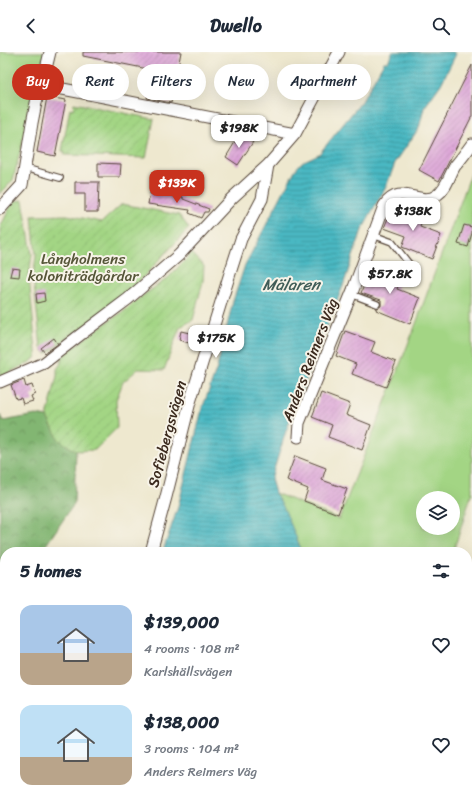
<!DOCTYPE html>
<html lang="en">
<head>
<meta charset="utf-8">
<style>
  :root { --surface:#fff; --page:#f6f6f7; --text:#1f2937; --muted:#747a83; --accent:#c8321e }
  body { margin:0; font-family:Sriracha,sans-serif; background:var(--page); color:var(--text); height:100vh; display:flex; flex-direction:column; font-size:15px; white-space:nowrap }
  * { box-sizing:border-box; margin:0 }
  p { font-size:13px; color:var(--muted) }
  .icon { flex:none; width:22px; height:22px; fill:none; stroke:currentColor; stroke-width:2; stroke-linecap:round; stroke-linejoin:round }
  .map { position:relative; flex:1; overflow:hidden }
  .sheet { position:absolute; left:0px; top:495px; width:472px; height:256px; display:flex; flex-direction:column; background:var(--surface); border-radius:16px 16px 0 0; box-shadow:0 4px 16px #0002 }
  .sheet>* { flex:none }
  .top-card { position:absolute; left:12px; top:12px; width:448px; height:36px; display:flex; gap:8px }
  .tools { position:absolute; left:416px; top:439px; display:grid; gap:8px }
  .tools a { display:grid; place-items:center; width:44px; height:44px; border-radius:50%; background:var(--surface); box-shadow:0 4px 16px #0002; font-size:20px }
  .price { position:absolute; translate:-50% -34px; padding:0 9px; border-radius:8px; background:#fff; color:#222; font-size:13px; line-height:26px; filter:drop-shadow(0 1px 2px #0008) }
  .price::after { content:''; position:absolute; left:50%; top:24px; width:12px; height:9px; margin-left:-6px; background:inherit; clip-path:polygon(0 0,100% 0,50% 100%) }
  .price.on { background:var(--accent); color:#fff }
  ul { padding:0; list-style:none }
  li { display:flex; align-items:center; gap:12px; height:100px; padding:0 20px }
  li span { display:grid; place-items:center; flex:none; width:112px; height:80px; border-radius:12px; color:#555 }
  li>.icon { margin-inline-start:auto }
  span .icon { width:48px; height:48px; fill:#fffc; stroke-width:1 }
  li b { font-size:17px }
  h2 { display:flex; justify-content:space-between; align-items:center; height:48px; padding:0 20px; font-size:17px }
  .chip { padding:0 14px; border-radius:18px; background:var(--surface); box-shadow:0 4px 16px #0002; font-size:14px; line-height:36px }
  .chip.on { background:var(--accent); color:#fff }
  header { display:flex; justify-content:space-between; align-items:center; height:52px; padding:0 20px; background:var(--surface); font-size:18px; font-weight:700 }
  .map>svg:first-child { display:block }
  .forest { fill:url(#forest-crowns); stroke:#5e7048 }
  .park { fill:#a3d584; stroke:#6f8051; fill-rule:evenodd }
  .garden { fill:url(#garden-furrows); stroke:#6f8051 }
  .water { fill:url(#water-rules); stroke:#427170 }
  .building { fill:url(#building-hatch) }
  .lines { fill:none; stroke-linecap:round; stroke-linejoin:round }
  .lane-casing { stroke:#564639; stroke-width:8 }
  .street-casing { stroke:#564639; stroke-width:13 }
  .lane { stroke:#fff; stroke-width:5.5 }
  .street { stroke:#fff; stroke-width:11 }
  .labels { text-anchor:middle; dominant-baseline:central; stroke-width:4; stroke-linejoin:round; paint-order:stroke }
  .park-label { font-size:15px; fill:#555538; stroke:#f7f3e8 }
  .street-label { font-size:15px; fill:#3b2a1e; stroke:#f7f3e8 }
  .water-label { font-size:16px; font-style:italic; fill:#405c57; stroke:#f7f3e8 }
</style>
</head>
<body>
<header><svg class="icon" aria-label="back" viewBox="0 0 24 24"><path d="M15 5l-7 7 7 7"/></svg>Dwello<svg class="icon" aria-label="search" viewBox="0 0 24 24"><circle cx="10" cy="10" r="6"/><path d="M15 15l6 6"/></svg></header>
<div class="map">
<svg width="472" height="751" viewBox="0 0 472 751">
  <defs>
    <pattern id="forest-crowns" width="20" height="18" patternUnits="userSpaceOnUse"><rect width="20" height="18" fill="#82b672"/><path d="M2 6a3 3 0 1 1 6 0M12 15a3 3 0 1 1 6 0" fill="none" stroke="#6c945d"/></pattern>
    <pattern id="garden-furrows" width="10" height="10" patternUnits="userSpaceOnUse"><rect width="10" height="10" fill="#a3d584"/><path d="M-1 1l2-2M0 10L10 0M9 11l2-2" fill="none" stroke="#8db772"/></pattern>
    <pattern id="water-rules" width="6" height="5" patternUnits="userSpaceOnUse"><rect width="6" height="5" fill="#49b8c2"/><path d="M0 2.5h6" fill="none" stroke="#3e969d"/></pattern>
    <pattern id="building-hatch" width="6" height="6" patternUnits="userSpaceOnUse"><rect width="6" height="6" fill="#dba1d7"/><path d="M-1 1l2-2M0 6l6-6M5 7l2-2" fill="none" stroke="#b383ae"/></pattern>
  </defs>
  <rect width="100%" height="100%" fill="#f7f3e8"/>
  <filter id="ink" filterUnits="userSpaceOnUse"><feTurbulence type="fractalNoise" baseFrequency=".025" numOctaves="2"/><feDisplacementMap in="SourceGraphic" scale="8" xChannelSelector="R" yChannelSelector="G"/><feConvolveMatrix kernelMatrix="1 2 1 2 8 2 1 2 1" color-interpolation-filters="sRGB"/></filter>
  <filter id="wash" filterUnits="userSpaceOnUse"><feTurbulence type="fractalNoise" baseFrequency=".012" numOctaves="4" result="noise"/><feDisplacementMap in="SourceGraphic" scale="16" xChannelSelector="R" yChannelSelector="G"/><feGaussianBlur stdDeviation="0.9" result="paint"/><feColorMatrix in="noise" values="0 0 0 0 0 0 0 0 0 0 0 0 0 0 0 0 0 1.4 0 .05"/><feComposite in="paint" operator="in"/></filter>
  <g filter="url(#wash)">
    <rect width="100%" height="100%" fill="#eee8cf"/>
    <path class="forest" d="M 0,362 L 3,369 L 36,363 L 47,365 L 59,387 L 76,399 L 74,452 L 44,496 L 45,500 L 5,500 L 5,719 L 2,723 L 5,751 L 0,751 Z"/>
    <path class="park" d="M 0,0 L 45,0 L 13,128 L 0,142 Z
      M 472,119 L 472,441 L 453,500 L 300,500 L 299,492 L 275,441 L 339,467 L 414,277 ZM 423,446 L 453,446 L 453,476 L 423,476 Z
      M 467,520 L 472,522 L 472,585 L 467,583 Z
      M 472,707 L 472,751 L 449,751 L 451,746 L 467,746 L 467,713 Z
      M 320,746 L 367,746 L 365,751 L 321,751 Z"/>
    <path class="garden" d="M 74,51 L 154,67 L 146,106 L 64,103 L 65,100 L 62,99 L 70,56 L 73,57 Z
      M 23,148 L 32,202 L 29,225 L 36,299 L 36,305 L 32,309 L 0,325 L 0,176 L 13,149 Z
      M 122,152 L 179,163 L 189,176 L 136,233 L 104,261 L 46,302 L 41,296 L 33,224 L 36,204 L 32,164 L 67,163 L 102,170 Z
      M 192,201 L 204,214 L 203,229 L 193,268 L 180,275 L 164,318 L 138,317 L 123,330 L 116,348 L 117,376 L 95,398 L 76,399 L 59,388 L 47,365 L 57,324 L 57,317 L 61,311 L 63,303 L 107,270 L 123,260 L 142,244 L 168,226 Z"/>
    <path class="water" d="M 392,0 L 453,0 L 456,2 L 441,32 L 424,56 L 419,76 L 395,111 L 386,135 L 362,178 L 343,234 L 286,379 L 271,427 L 275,441 L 284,456 L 299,492 L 300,500 L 163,500 L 165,493 L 178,455 L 202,357 L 217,316 L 233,249 L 245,213 L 295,118 L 302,110 L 319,102 L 362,49 L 384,10 L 388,10 Z
      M 122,746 L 320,746 L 321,751 L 122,751 Z"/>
    <g id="blocks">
      <path class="building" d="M 83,0 L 181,0 L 171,51 L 147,46 L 153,18 L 83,4 Z
        M 472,13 L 472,64 L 439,129 L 419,118 Z
        M 47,45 L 66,48 L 55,104 L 37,100 Z
        M 240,82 L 253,90 L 238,113 L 226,105 Z
        M 98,111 L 121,112 L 120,125 L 98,125 Z
        M 75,130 L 99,130 L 98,160 L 85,160 L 85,142 L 75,142 Z
        M 150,141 L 183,145 L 183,147 L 209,157 L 208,160 L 204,160 L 201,166 L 189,161 L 190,158 L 148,152 Z
        M 394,153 L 424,164 L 420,175 L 441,183 L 432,207 L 402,195 L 406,184 L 384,176 L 393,154 Z
        M 464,173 L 472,175 L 472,181 L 468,195 L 458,192 Z
        M 371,215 L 401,226 L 397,237 L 420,246 L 410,272 L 376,258 L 377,256 L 381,254 L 381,248 L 361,241 Z
        M 12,216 L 20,217 L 19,225 L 10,224 Z
        M 44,241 L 45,249 L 37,251 L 36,242 Z
        M 181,279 L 202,284 L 199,294 L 179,288 Z
        M 345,279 L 375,290 L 371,300 L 396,310 L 386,335 L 352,322 L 356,312 L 336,304 Z
        M 54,286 L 58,292 L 45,301 L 41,296 Z
        M 24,328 L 26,335 L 32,333 L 35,342 L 31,344 L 33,349 L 23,352 L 21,346 L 16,347 L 11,333 Z
        M 321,341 L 350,352 L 346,363 L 371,373 L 362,398 L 328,385 L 332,373 L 312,365 Z
        M 295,404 L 326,416 L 322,428 L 347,437 L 338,462 L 304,449 L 308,437 L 286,428 Z"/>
    </g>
  </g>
  <g filter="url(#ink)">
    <use href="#blocks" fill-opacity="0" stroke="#564639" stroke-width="1"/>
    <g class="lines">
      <defs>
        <path id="lane" d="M 25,116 L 60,126
          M 373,183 L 392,190 L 410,213
          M 351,242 L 377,252"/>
        <path id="street" d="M 42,33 L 295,82
          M 0,157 L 22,133 L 32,71 L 37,46 L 42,33 L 50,0
          M 0,330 L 44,311 L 80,283 L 128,247 L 179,203 L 232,146 L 268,113 L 295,82 L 339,0
          M 298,385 L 299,371 L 353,238 L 384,154 C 400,129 421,156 437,143 C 447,136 449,124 455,114 C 461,107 467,99 472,92
          M 151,500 L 166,445 L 190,350 L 231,218 L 241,187 L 262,147 L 268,113
          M 467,690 L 472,684
          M 93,751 L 95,746
          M 438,751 L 439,746"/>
      </defs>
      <use href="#lane" class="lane-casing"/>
      <use href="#street" class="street-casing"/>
      <use href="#lane" class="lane"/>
      <use href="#street" class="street"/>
    </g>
  </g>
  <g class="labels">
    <g class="park-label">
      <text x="83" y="207">Långholmens<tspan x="83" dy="17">koloniträdgårdar</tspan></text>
    </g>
    <g class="street-label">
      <text transform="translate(310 308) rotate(-69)">Anders Reimers Väg</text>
      <text transform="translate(167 382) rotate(-75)">Sofiebergsvägen</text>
    </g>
    <g class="water-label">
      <text x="291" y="232">Mälaren</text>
    </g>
  </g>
</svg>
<div class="tools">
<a><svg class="icon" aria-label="layers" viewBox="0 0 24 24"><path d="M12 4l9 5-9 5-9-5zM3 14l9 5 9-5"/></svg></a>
</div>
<b class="price" style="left:239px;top:97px">$198K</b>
<b class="price on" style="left:177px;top:152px">$139K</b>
<b class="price" style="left:413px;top:180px">$138K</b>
<b class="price" style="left:390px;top:243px">$57.8K</b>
<b class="price" style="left:216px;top:307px">$175K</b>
<div class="top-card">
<a class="chip on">Buy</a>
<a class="chip">Rent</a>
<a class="chip">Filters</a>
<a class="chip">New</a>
<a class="chip">Apartment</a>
</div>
<section class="sheet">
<h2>5 homes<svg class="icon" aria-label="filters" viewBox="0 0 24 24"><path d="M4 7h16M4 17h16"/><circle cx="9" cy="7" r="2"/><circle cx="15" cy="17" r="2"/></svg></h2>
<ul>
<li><span style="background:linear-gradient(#a9c7e8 60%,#b9a48a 0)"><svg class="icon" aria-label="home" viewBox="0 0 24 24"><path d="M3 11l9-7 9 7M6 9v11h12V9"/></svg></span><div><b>$139,000</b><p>4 rooms · 108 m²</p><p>Karlshällsvägen</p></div><svg class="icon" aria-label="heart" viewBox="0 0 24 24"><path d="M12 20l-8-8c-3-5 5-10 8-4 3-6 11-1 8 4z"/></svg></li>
<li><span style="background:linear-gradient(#bfe0f5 65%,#b9a48a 0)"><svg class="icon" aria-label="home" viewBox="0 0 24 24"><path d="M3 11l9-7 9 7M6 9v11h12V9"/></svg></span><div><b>$138,000</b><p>3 rooms · 104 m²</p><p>Anders Reimers Väg</p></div><svg class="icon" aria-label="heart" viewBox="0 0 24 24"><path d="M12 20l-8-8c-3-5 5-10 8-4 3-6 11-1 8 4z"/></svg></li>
</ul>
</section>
</div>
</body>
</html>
